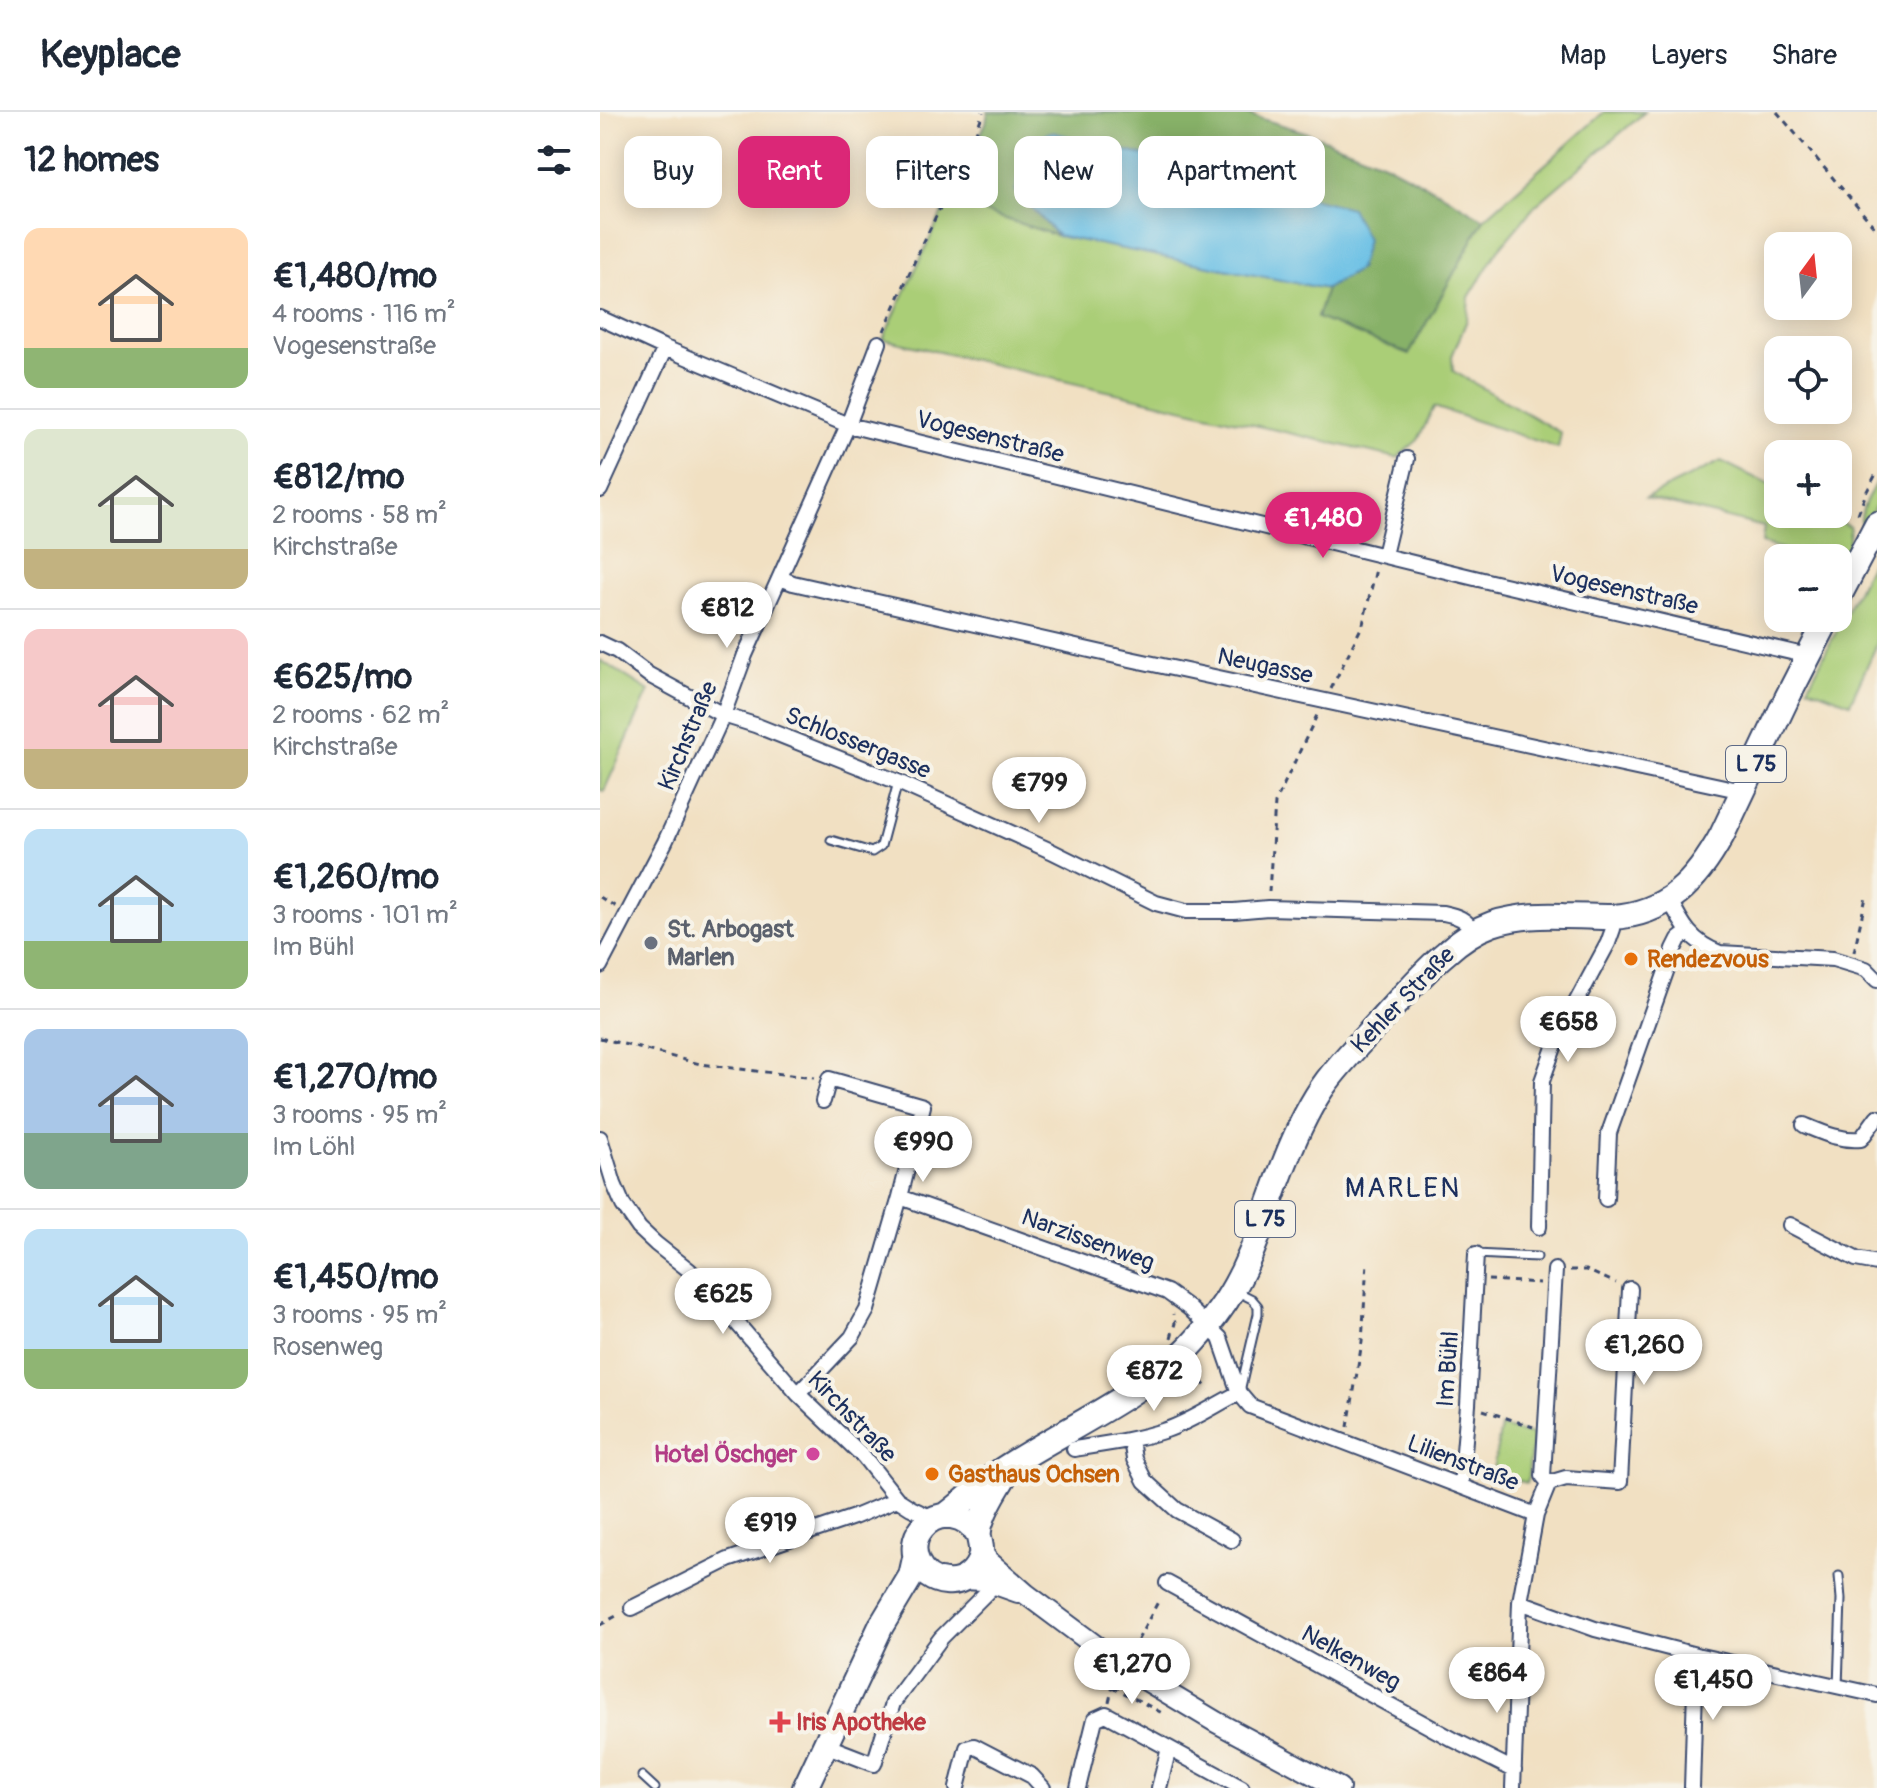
<!DOCTYPE html>
<html lang="en">
<head>
<meta charset="utf-8">
<style>
  :root { --surface:#fff; --page:#f6f6f7; --text:#1f2937; --muted:#747a83; --line:#e0e1e3; --accent:#db2777 }
  body { margin:0; font-family:Pangolin,sans-serif; background:var(--page); color:var(--text); height:100vh; display:flex; flex-direction:column; font-size:30px; white-space:nowrap }
  * { box-sizing:border-box; margin:0 }
  p { font-size:26px; color:var(--muted) }
  .icon { flex:none; width:44px; height:44px; fill:none; stroke:currentColor; stroke-width:2; stroke-linecap:round; stroke-linejoin:round }
  .map { position:relative; flex:1; overflow:hidden }
  .panel { display:flex; flex-direction:column; background:var(--surface); width:600px }
  .panel>* { flex:none }
  .guide { position:absolute; left:24px; top:24px; width:760px; height:72px; display:flex; gap:16px }
  .needle { width:52px; rotate:15deg }
  .controls { position:absolute; left:1164px; top:120px; display:grid; gap:16px }
  .controls a { display:grid; place-items:center; width:88px; height:88px; border-radius:16px; background:var(--surface); box-shadow:0 4px 20px #0003; font-size:40px }
  .price { position:absolute; translate:-50% -68px; padding:0 18px; border-radius:28px; background:#fff; color:#222; font-size:26px; line-height:52px; filter:drop-shadow(0 2px 4px #0008) }
  .price::after { content:''; position:absolute; left:50%; top:48px; width:24px; height:18px; margin-left:-12px; background:inherit; clip-path:polygon(0 0,100% 0,50% 100%) }
  .price.selected { background:var(--accent); color:#fff }
  ul { padding:0; list-style:none }
  li { display:flex; align-items:center; gap:24px; height:200px; padding:0 24px }
  li+li { border-top:2px solid var(--line) }
  li span { display:grid; place-items:center; flex:none; width:224px; height:160px; border-radius:16px; color:#555 }
  li>.icon { margin-inline-start:auto }
  span .icon { width:96px; height:96px; fill:#fffc; stroke-width:1 }
  li b { font-size:34px }
  h2 { display:flex; justify-content:space-between; align-items:center; height:96px; padding:0 24px; font-size:34px }
  .pill { padding:0 28px; border-radius:16px; background:var(--surface); box-shadow:0 4px 20px #0003; font-size:28px; line-height:72px }
  .pill.selected { background:var(--accent); color:#fff }
  header { display:flex; align-items:center; gap:48px; box-sizing:border-box; height:112px; padding:0 40px; background:var(--surface); border-bottom:2px solid var(--line) }
  header strong { font-size:38px }
  nav { display:flex; gap:44px; margin-inline-start:auto; font-size:28px }
  main { display:flex; flex:1; min-height:0 }
  .map>svg:first-child { display:block }
  .green { fill:#aace77; stroke:#627e6a; stroke-width:2 }
  .forest { fill:#87b168; stroke:#517063; stroke-width:2 }
  .water { fill:#68bfe5; stroke:#4277a2; stroke-width:2 }
  .lines { fill:none; stroke-linecap:round; stroke-linejoin:round }
  .lane-casing { stroke:#3b4a6d; stroke-width:11 }
  .street-casing { stroke:#3b4a6d; stroke-width:18 }
  .secondary-casing { stroke:#3b4a6d; stroke-width:24 }
  .primary-casing { stroke:#3b4a6d; stroke-width:28 }
  .path { stroke:#3b4a6d; stroke-width:3; stroke-dasharray:6 6; stroke-linecap:butt }
  .lane { stroke:#fff; stroke-width:7 }
  .street { stroke:#fff; stroke-width:14 }
  .secondary { stroke:#fff; stroke-width:20 }
  .primary { stroke:#fff; stroke-width:24 }
  .worship-dot { fill:#6b7280; stroke:#f7f3e8; stroke-width:3 }
  .food-dot { fill:#e8710a; stroke:#f7f3e8; stroke-width:3 }
  .hotel-dot { fill:#d1479c; stroke:#f7f3e8; stroke-width:3 }
  .health-dot { fill:#e0444e; stroke:#f7f3e8; stroke-width:3 }
  .labels { text-anchor:middle; dominant-baseline:central; stroke-width:8; stroke-linejoin:round; paint-order:stroke }
  .shield { fill:#f7f3e8; stroke:#5d6a87; stroke-width:2 }
  .shield-label { font-size:22px; font-weight:bold; fill:#1b2f5e }
  .street-label { font-size:24px; fill:#1b2f5e; stroke:#f7f3e8 }
  .worship-label { font-size:24px; font-weight:bold; fill:#5b616d; stroke:#f7f3e8; text-anchor:start }
  .food-label { font-size:24px; font-weight:bold; fill:#c56008; stroke:#f7f3e8; text-anchor:start }
  .hotel-label { font-size:24px; font-weight:bold; fill:#b23c85; stroke:#f7f3e8; text-anchor:end }
  .health-label { font-size:24px; font-weight:bold; fill:#be3a42; stroke:#f7f3e8; text-anchor:start }
  .quarter-label { font-size:28px; letter-spacing:2px; fill:#1b2f5e; stroke:#f7f3e8 }
</style>
</head>
<body>
<header>
<strong>Keyplace</strong>
<nav><a>Map</a><a>Layers</a><a>Share</a></nav>
</header>
<main>
<section class="panel">
<h2>12 homes<svg class="icon" aria-label="filters" viewBox="0 0 24 24"><path d="M4 7h16M4 17h16"/><circle cx="9" cy="7" r="2"/><circle cx="15" cy="17" r="2"/></svg></h2>
<ul>
<li><span style="background:linear-gradient(#ffd9b3 75%,#8fb573 0)"><svg class="icon" aria-label="home" viewBox="0 0 24 24"><path d="M3 11l9-7 9 7M6 9v11h12V9"/></svg></span><div><b>€1,480/mo</b><p>4 rooms · 116 m²</p><p>Vogesenstraße</p></div></li>
<li><span style="background:linear-gradient(#dfe7d0 75%,#c2b280 0)"><svg class="icon" aria-label="home" viewBox="0 0 24 24"><path d="M3 11l9-7 9 7M6 9v11h12V9"/></svg></span><div><b>€812/mo</b><p>2 rooms · 58 m²</p><p>Kirchstraße</p></div></li>
<li><span style="background:linear-gradient(#f6c9c9 75%,#c2b280 0)"><svg class="icon" aria-label="home" viewBox="0 0 24 24"><path d="M3 11l9-7 9 7M6 9v11h12V9"/></svg></span><div><b>€625/mo</b><p>2 rooms · 62 m²</p><p>Kirchstraße</p></div></li>
<li><span style="background:linear-gradient(#bfe0f5 70%,#8fb573 0)"><svg class="icon" aria-label="home" viewBox="0 0 24 24"><path d="M3 11l9-7 9 7M6 9v11h12V9"/></svg></span><div><b>€1,260/mo</b><p>3 rooms · 101 m²</p><p>Im Bühl</p></div></li>
<li><span style="background:linear-gradient(#a9c7e8 65%,#7fa58c 0)"><svg class="icon" aria-label="home" viewBox="0 0 24 24"><path d="M3 11l9-7 9 7M6 9v11h12V9"/></svg></span><div><b>€1,270/mo</b><p>3 rooms · 95 m²</p><p>Im Löhl</p></div></li>
<li><span style="background:linear-gradient(#bfe0f5 75%,#8fb573 0)"><svg class="icon" aria-label="home" viewBox="0 0 24 24"><path d="M3 11l9-7 9 7M6 9v11h12V9"/></svg></span><div><b>€1,450/mo</b><p>3 rooms · 95 m²</p><p>Rosenweg</p></div></li>
</ul>
</section>
<div class="map">
<svg width="1277" height="1676" viewBox="0 0 1277 1676">
  <rect width="100%" height="100%" fill="#f7f3e8"/>
  <filter id="ink" filterUnits="userSpaceOnUse"><feTurbulence type="fractalNoise" baseFrequency=".0125" numOctaves="2"/><feDisplacementMap in="SourceGraphic" scale="16" xChannelSelector="R" yChannelSelector="G"/><feConvolveMatrix kernelMatrix="1 2 1 2 8 2 1 2 1" color-interpolation-filters="sRGB"/></filter>
  <filter id="wash" filterUnits="userSpaceOnUse"><feTurbulence type="fractalNoise" baseFrequency=".006" numOctaves="4" result="noise"/><feDisplacementMap in="SourceGraphic" scale="32" xChannelSelector="R" yChannelSelector="G"/><feGaussianBlur stdDeviation="1.8" result="paint"/><feColorMatrix in="noise" values="0 0 0 0 0 0 0 0 0 0 0 0 0 0 0 0 0 1.4 0 .05"/><feComposite in="paint" operator="in"/></filter>
  <g filter="url(#wash)">
    <rect width="100%" height="100%" fill="#f1e0c2"/>
    <path class="green" d="M 1004,0 L 1045,0 L 935,94 L 898,138 L 869,185 L 867,208 L 852,244 L 853,259 L 961,321 L 958,336 L 834,295 L 818,328 L 797,346 L 283,227 L 348,88 L 458,124 L 726,177 L 717,206 L 809,242 L 884,107 Z
      M 1121,349 L 1178,377 L 1178,402 L 1225,402 L 1250,415 L 1248,438 L 1241,454 L 1238,453 L 1238,446 L 1213,446 L 1162,431 L 1164,415 L 1046,386 Z
      M 1277,368 L 1277,391 L 1265,414 L 1261,414 C 1259,398 1270,382 1277,368 Z
      M 1277,439 L 1277,532 L 1250,591 L 1208,575 Z
      M 0,548 L 49,579 L 4,679 L 0,678 Z
      M 901,1315 L 933,1323 L 927,1371 L 892,1362 Z"/>
    <path class="forest" d="M 388,0 L 643,1 L 708,21 L 784,51 L 839,80 L 884,107 L 809,242 L 717,206 L 726,177 L 759,157 L 416,79 L 458,124 L 348,88 L 386,11 Z"/>
    <path class="water" d="M 451,20 L 751,96 L 767,127 L 759,157 L 726,177 L 458,124 L 416,79 L 424,32 Z"/>
  </g>
  <g filter="url(#ink)">
    <g class="lines">
      <defs>
        <path id="lane" d="M 231,728 L 272,740 L 281,734 L 298,670
          M 876,1142 L 937,1145
          M 638,1180 L 652,1187 L 658,1194 L 658,1202 L 641,1275
          M 1238,1575 L 1241,1487 L 1239,1464
          M 42,1664 L 55,1676"/>
        <path id="street" d="M 0,206 L 65,236 L 248,313 L 891,470 L 1208,544
          M 0,378 L 65,236
          M 784,443 L 807,347
          M 180,466 L 193,471 L 516,544 L 1143,679
          M 0,531 L 17,539 L 49,563 L 123,603 L 155,613 L 298,670 L 451,739 L 556,791 L 586,799 L 634,799 L 668,796 L 843,801 C 858,804 866,807 874,820
          M 1070,788 C 1082,813 1092,831 1120,841 L 1233,847 L 1266,857 L 1277,868
          M 0,854 L 65,730 L 123,603 L 145,543 L 248,313 L 279,231
          M 1204,1013 C 1223,1021 1240,1029 1261,1027 L 1277,1005
          M 0,1026 L 14,1072 L 23,1093 L 39,1116 L 56,1132 L 89,1158 L 118,1189 L 198,1282 L 264,1345 L 297,1387 L 311,1396 L 334,1407
          M 300,1085 L 567,1180 L 589,1196 L 620,1226 L 639,1281 L 650,1294 L 936,1403 L 920,1490 L 913,1676
          M 1006,1087 L 1009,1021 L 1074,837 L 1079,827 L 1088,820
          M 1190,1113 L 1256,1147 L 1277,1151
          M 939,1115 L 942,969 L 958,924 L 1008,831 L 1013,817 L 1012,805
          M 198,1282 L 252,1225 L 267,1198 L 300,1085 L 323,994 L 229,967 L 223,989
          M 531,1328 L 534,1347 L 545,1369 L 577,1398 L 632,1428
          M 474,1337 C 505,1332 536,1328 566,1318 C 592,1309 615,1293 639,1281
          M 949,1371 L 943,1364 L 955,1158
          M 861,1374 L 868,1293 L 876,1142
          M 936,1403 L 949,1371 L 966,1366 L 1020,1370 L 1030,1177
          M 567,1471 L 854,1628 L 914,1658
          M 920,1490 L 995,1517 L 1096,1543 L 1277,1583
          M 32,1496 L 128,1448 L 254,1405 L 297,1387
          M 225,1633 L 274,1652 L 293,1591 L 341,1526 L 395,1472
          M 357,1676 L 367,1636 L 374,1634 L 432,1664 L 443,1676
          M 478,1676 L 495,1607 L 506,1602 L 642,1676
          M 559,1676 L 569,1636
          M 1092,1676 L 1096,1543"/>
        <path id="secondary" d="M 381,1440 L 388,1449 L 426,1482 L 524,1555 L 616,1610 L 739,1676
          M 362,1467 L 384,1468 L 418,1480"/>
        <path id="primary" d="M 1238,486 L 1277,412
          M 345,1404 C 365,1390 381,1372 402,1358 C 458,1321 530,1289 580,1244 C 597,1229 613,1208 626,1189 C 654,1146 666,1097 685,1050 C 696,1022 709,993 727,969 C 745,945 767,924 787,901 C 806,881 824,859 846,841 C 859,829 875,818 892,812 C 915,804 939,803 963,804 C 979,804 996,805 1012,805 C 1067,802 1097,769 1122,723 L 1187,586 L 1228,506
          M 378,1423 C 367,1402 338,1396 322,1416 C 305,1437 319,1468 346,1470 C 363,1472 378,1459 381,1443 C 382,1436 380,1431 379,1425 C 378,1419 380,1412 382,1407 C 387,1391 397,1377 405,1363
          M 205,1676 L 281,1514 L 311,1464 L 315,1446"/>
      </defs>
      <use href="#lane" class="lane-casing"/>
      <use href="#street" class="street-casing"/>
      <use href="#secondary" class="secondary-casing"/>
      <use href="#primary" class="primary-casing"/>
      <path class="path" d="M 1177,0 L 1277,118
        M 284,219 L 316,146 L 376,21 L 383,0
        M 1258,402 L 1266,381 L 1277,360
        M 731,577 L 763,512 L 776,457
        M 669,780 L 675,691 L 718,601
        M 0,785 L 16,795
        M 1254,840 L 1266,785
        M 0,926 L 100,952 L 214,966
        M 970,1158 L 986,1158 L 1016,1171
        M 888,1168 L 940,1171
        M 571,1226 L 575,1211 L 573,1202
        M 593,1260 L 609,1278
        M 883,1298 L 933,1315
        M 748,1315 L 762,1230 L 767,1150
        M 0,1513 L 18,1503
        M 532,1539 L 560,1486
        M 513,1575 L 564,1602
        M 509,1590 L 513,1574"/>
      <use href="#lane" class="lane"/>
      <use href="#street" class="street"/>
      <use href="#secondary" class="secondary"/>
      <use href="#primary" class="primary"/>
    </g>
  </g>
  <circle class="worship-dot" cx="51" cy="831" r="8"/>
  <g class="food-dot">
    <circle cx="1031" cy="847" r="8"/>
    <circle cx="332" cy="1362" r="8"/>
  </g>
  <circle class="hotel-dot" cx="213" cy="1342" r="8"/>
  <path class="health-dot" d="M176 1598h8v8h8v8h-8v8h-8v-8h-8v-8h8z"/>
  <g class="labels">
    <g class="shield">
      <rect x="1126" y="634" width="60" height="36" rx="6"/>
      <rect x="635" y="1089" width="60" height="36" rx="6"/>
    </g>
    <g class="shield-label">
      <text x="1156" y="652">L 75</text>
      <text x="665" y="1107">L 75</text>
    </g>
    <g class="street-label">
      <text transform="translate(390 325) rotate(14)">Vogesenstraße</text>
      <text transform="translate(1024 478) rotate(13)">Vogesenstraße</text>
      <text transform="translate(665 554) rotate(12)">Neugasse</text>
      <text transform="translate(88 624) rotate(-67)">Kirchstraße</text>
      <text transform="translate(258 631) rotate(22)">Schlossergasse</text>
      <text transform="translate(803 888) rotate(-46)">Kehler Straße</text>
      <text transform="translate(488 1128) rotate(20)">Narzissenweg</text>
      <text transform="translate(848 1257) rotate(-86)">Im Bühl</text>
      <text transform="translate(252 1305) rotate(46)">Kirchstraße</text>
      <text transform="translate(863 1351) rotate(21)">Lilienstraße</text>
      <text transform="translate(751 1546) rotate(29)">Nelkenweg</text>
    </g>
    <g class="worship-label">
      <text x="67" y="817">St. Arbogast<tspan x="67" dy="28">Marlen</tspan></text>
    </g>
    <g class="food-label">
      <text x="1047" y="847">Rendezvous</text>
      <text x="348" y="1362">Gasthaus Ochsen</text>
    </g>
    <g class="hotel-label">
      <text x="197" y="1342">Hotel Öschger</text>
    </g>
    <g class="health-label">
      <text x="196" y="1610">Iris Apotheke</text>
    </g>
    <g class="quarter-label">
      <text x="803" y="1076">MARLEN</text>
    </g>
  </g>
</svg>
<div class="controls">
<a><svg class="needle" viewBox="-14 -14 28 28"><path d="M0-13l5 13h-10z" fill="#e53935"/><path d="M0 13l5-13h-10z" fill="#747a83"/></svg></a>
<a><svg class="icon" aria-label="locate" viewBox="0 0 24 24"><circle cx="12" cy="12" r="6"/><path d="M12 2v4M12 18v4M2 12h4M18 12h4"/></svg></a>
<a>+</a>
<a>−</a>
</div>
<b class="price selected" style="left:723px;top:448px">€1,480</b>
<b class="price" style="left:127px;top:538px">€812</b>
<b class="price" style="left:439px;top:713px">€799</b>
<b class="price" style="left:968px;top:952px">€658</b>
<b class="price" style="left:323px;top:1072px">€990</b>
<b class="price" style="left:123px;top:1224px">€625</b>
<b class="price" style="left:1044px;top:1275px">€1,260</b>
<b class="price" style="left:554px;top:1301px">€872</b>
<b class="price" style="left:170px;top:1453px">€919</b>
<b class="price" style="left:532px;top:1594px">€1,270</b>
<b class="price" style="left:897px;top:1603px">€864</b>
<b class="price" style="left:1113px;top:1610px">€1,450</b>
<div class="guide">
<a class="pill">Buy</a>
<a class="pill selected">Rent</a>
<a class="pill">Filters</a>
<a class="pill">New</a>
<a class="pill">Apartment</a>
</div>
</div>
</main>
</body>
</html>
